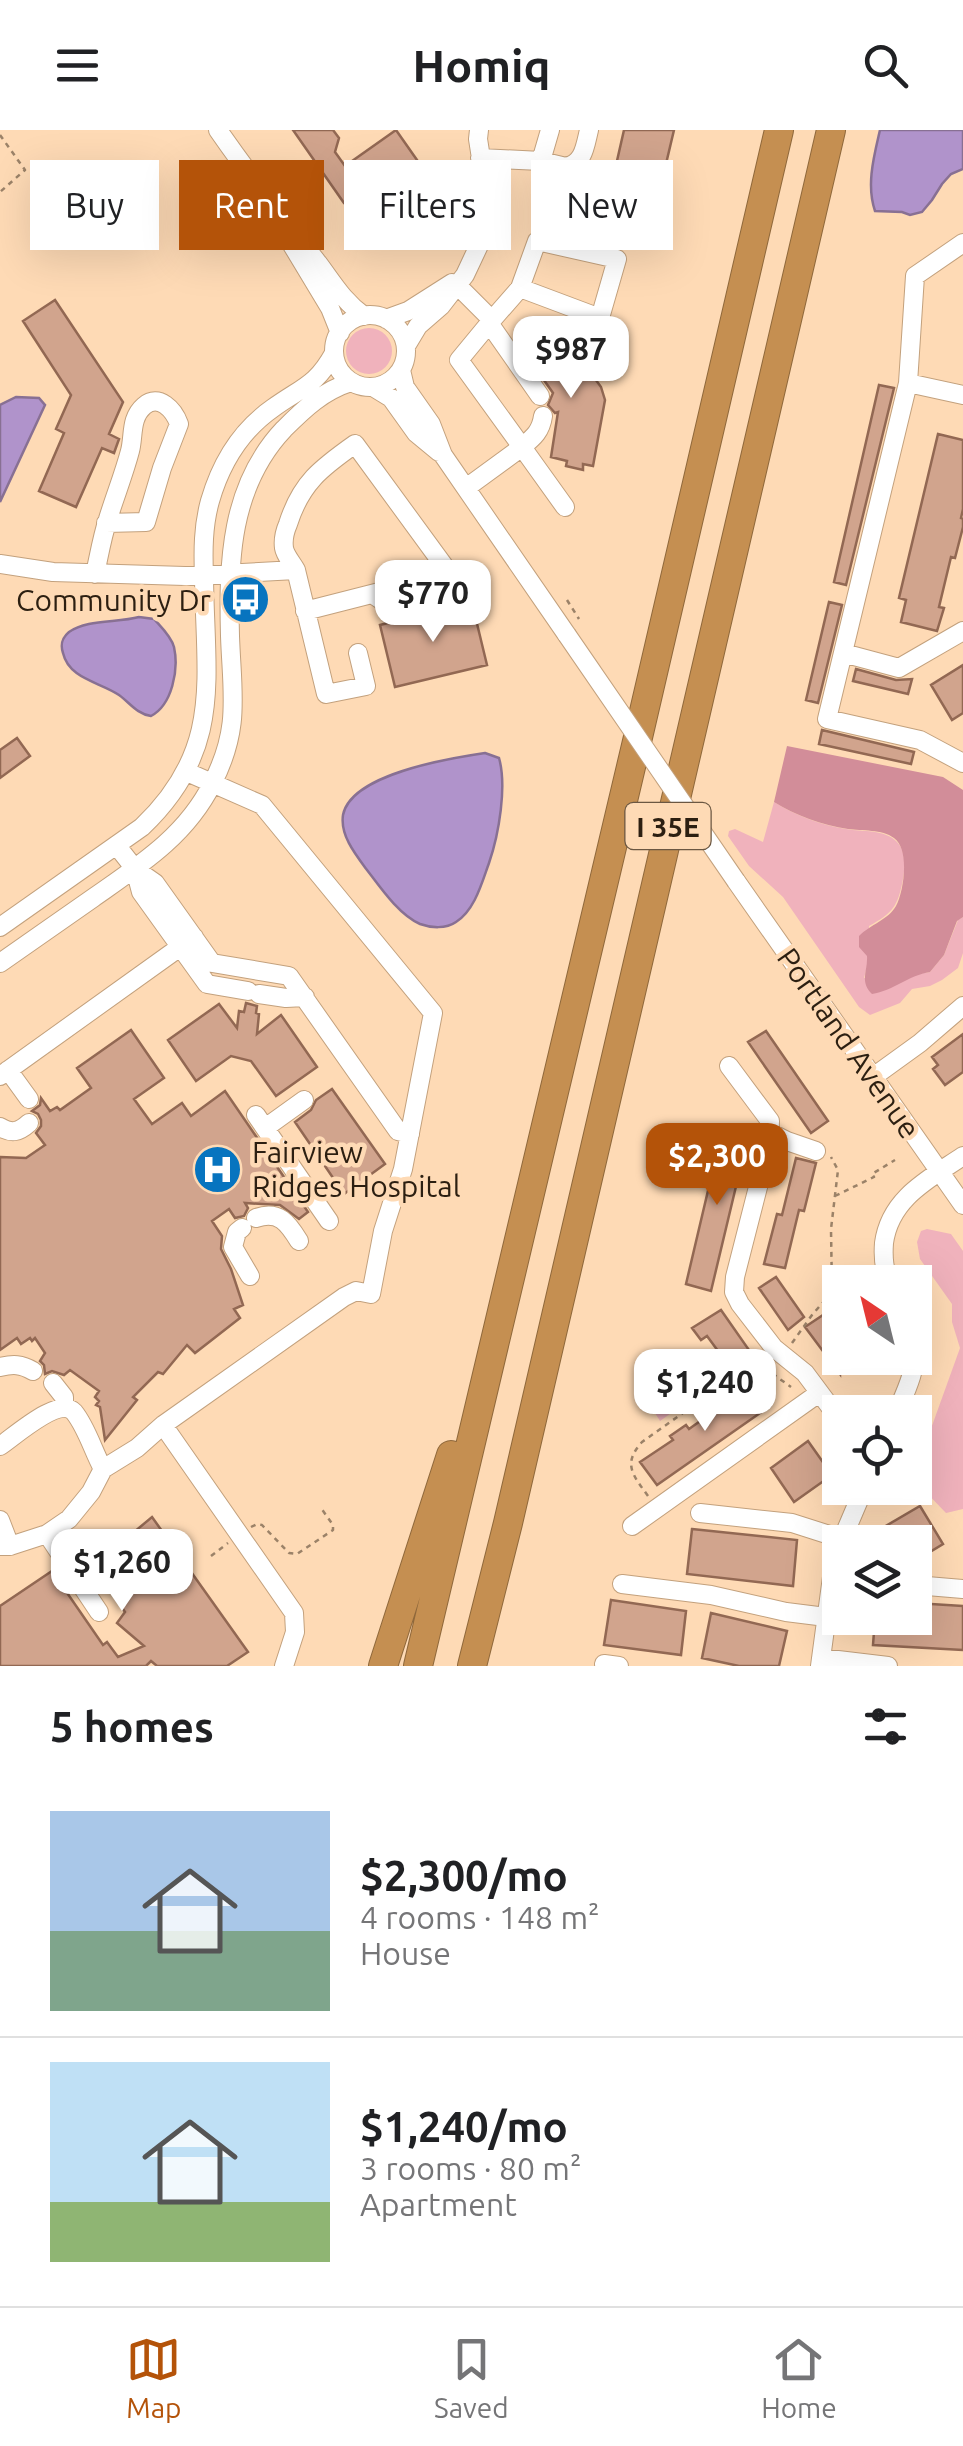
<!DOCTYPE html>
<html lang="en">
<head>
<meta charset="utf-8">
<style>
  :root { --surface:#fff; --page:#f2f2f2; --text:#202124; --muted:#757577; --line:#e0e0e0; --accent:#b45309 }
  body { margin:0; font-family:Ubuntu,sans-serif; background:var(--page); color:var(--text); height:100vh; display:flex; flex-direction:column; font-size:38px; white-space:nowrap }
  * { box-sizing:border-box; margin:0 }
  p { font-size:32px; color:var(--muted) }
  .icon { flex:none; width:55px; height:55px; fill:none; stroke:currentColor; stroke-width:2; stroke-linecap:round; stroke-linejoin:round }
  .map { position:relative; height:1536px; overflow:hidden }
  .drawer { display:flex; flex-direction:column; background:var(--surface); flex:1 }
  .drawer>* { flex:none }
  .hud { position:absolute; left:30px; top:30px; width:905px; height:90px; display:flex; gap:20px }
  .needle { width:65px; rotate:325deg }
  .fabs { position:absolute; left:822px; top:1135px; display:grid; gap:20px }
  .fabs a { display:grid; place-items:center; width:110px; height:110px; border-radius:0px; background:var(--surface); box-shadow:0 10px 40px #0002; font-size:50px }
  .price { position:absolute; translate:-50% -85px; padding:0 22px; border-radius:20px; background:#fff; color:#222; font-size:32px; line-height:65px; filter:drop-shadow(0 2px 5px #0008) }
  .price::after { content:''; position:absolute; left:50%; top:60px; width:30px; height:22px; margin-left:-15px; background:inherit; clip-path:polygon(0 0,100% 0,50% 100%) }
  .price.current { background:var(--accent); color:#fff }
  ul { padding:0; list-style:none }
  li { display:flex; align-items:center; gap:30px; height:250px; padding:0 50px }
  li+li { border-top:2px solid var(--line) }
  li span { display:grid; place-items:center; flex:none; width:280px; height:200px; border-radius:0px; color:#555 }
  li>.icon { margin-inline-start:auto }
  span .icon { width:120px; height:120px; fill:#fffc; stroke-width:1 }
  li b { font-size:42px }
  h2 { display:flex; justify-content:space-between; align-items:center; height:120px; padding:0 50px; font-size:42px }
  .chip { padding:0 35px; border-radius:0px; background:var(--surface); box-shadow:0 10px 40px #0002; font-size:35px; line-height:90px }
  .chip.current { background:var(--accent); color:#fff }
  header { display:flex; justify-content:space-between; align-items:center; height:130px; padding:0 50px; background:var(--surface); font-size:45px; font-weight:600 }
  .menu { display:flex; justify-content:space-around; align-items:center; height:140px; border-top:2px solid var(--line); background:var(--surface); font-size:28px; color:var(--muted) }
  .menu a { display:grid; justify-items:center; gap:5px }
  .menu .current { color:var(--accent) }
  .map>svg:first-child { display:block }
  .green { fill:#f0b2bc }
  .forest { fill:#d28d99 }
  .water { fill:#b093cb; stroke:#887093; stroke-width:2.5 }
  .building { fill:#d1a48d; stroke:#926853; stroke-width:2.5 }
  .lines { fill:none; stroke-linecap:round; stroke-linejoin:round }
  .minor-casing { stroke:#c3a17d; stroke-width:20 }
  .highway-casing { stroke:#8f683b; stroke-width:30 }
  .path { stroke:#9b8268; stroke-width:2.5; stroke-dasharray:5 5; stroke-linecap:butt }
  .minor { stroke:#fff; stroke-width:18 }
  .highway { stroke:#c58f51; stroke-width:28 }
  .minor-bridge-casing { stroke:#c3a17d; stroke-width:20; stroke-linecap:butt }
  .minor-bridge { stroke:#fff; stroke-width:18 }
  .labels { text-anchor:middle; dominant-baseline:central; stroke-width:9; stroke-linejoin:round; paint-order:stroke }
  .shield { fill:#fedab5; stroke:#6b5742; stroke-width:2.5 }
  .shield-label { font-size:28px; font-weight:bold; fill:#2c1f11 }
  .poi-label { font-size:30px; fill:#2c1f11; stroke:#fedab5; text-anchor:end }
  .street-label { font-size:30px; fill:#2c1f11; stroke:#fedab5 }
</style>
</head>
<body>
<header><svg class="icon" aria-label="menu" viewBox="0 0 24 24"><path d="M4 6h16M4 12h16M4 18h16"/></svg>Homiq<svg class="icon" aria-label="search" viewBox="0 0 24 24"><circle cx="10" cy="10" r="6"/><path d="M15 15l6 6"/></svg></header>
<div class="map">
<svg width="963" height="1536" viewBox="0 0 963 1536">
  <rect width="100%" height="100%" fill="#fedab5"/>
  <path class="green" d="M346 221a23 23 0 1 1 46 0a23 23 0 1 1-46 0Z
    M 774,672 C 795,685 821,695 846,699 C 862,702 885,699 897,712 C 906,721 905,737 903,749 C 898,776 893,783 869,796 L 868,833 L 864,848 L 902,851 L 918,844 L 930,842 L 944,825 L 958,790 L 963,787 L 963,823 L 958,838 L 942,850 L 930,856 L 912,859 L 900,873 L 870,885 L 859,877 L 783,767 L 749,736 L 728,706 L 729,701 L 735,699 L 763,712 Z
    M 927,1099 L 951,1104 L 963,1121 L 963,1379 L 946,1383 L 920,1356 L 915,1343 L 960,1218 L 952,1192 L 952,1174 L 920,1129 L 917,1112 L 921,1101 Z
    M 672,1227 L 698,1264 L 660,1291 L 652,1278 L 659,1236 Z"/>
  <path class="forest" d="M 787,616 L 943,647 L 963,660 L 963,787 L 957,791 L 944,825 L 930,842 C 909,845 893,861 872,864 C 859,851 868,841 867,826 L 859,817 L 859,806 C 870,795 889,789 896,776 C 904,761 910,719 894,708 C 882,699 862,701 848,699 C 822,695 795,685 774,672 Z"/>
  <path class="water" d="M 880,0 L 963,0 L 963,39 L 951,44 L 942,54 L 932,70 L 922,82 L 910,85 L 902,82 L 875,81 C 866,55 874,26 880,0 Z
    M 16,267 L 39,268 L 45,275 L 0,372 L 0,275 Z
    M 139,487 L 154,489 C 161,497 171,506 174,517 C 179,540 172,575 151,586 C 137,584 130,573 119,565 C 100,552 69,549 63,523 C 60,514 62,508 69,502 C 87,489 117,493 139,487 Z
    M 485,623 L 499,628 C 507,656 499,704 489,733 C 482,752 475,780 456,792 C 446,799 431,798 420,794 C 399,785 380,757 367,740 C 355,724 340,705 343,685 C 351,644 451,628 485,623 Z"/>
  <path class="building" d="M 293,0 L 333,0 L 339,8 L 335,22 L 345,36 L 396,0 L 445,70 L 419,87 L 392,82 L 384,87 L 378,111 L 367,108 L 374,79 L 344,73 Z
    M 624,0 L 674,0 L 661,55 L 614,44 Z
    M 55,170 L 123,272 L 109,304 L 119,309 L 114,323 L 102,318 L 76,377 L 39,361 L 64,303 L 56,299 L 71,265 L 23,191 Z
    M 550,203 L 554,208 L 562,203 L 601,257 L 605,270 L 593,336 L 583,334 L 583,340 L 566,336 L 567,331 L 551,327 L 558,282 L 555,283 L 548,275 L 553,263 L 527,226 L 540,216 L 537,212 Z
    M 879,255 L 894,258 L 846,455 L 834,452 Z
    M 938,304 L 963,310 L 963,379 L 961,388 L 963,389 L 963,397 L 955,428 L 951,427 L 939,477 L 944,478 L 937,501 L 901,492 L 906,470 L 899,468 Z
    M 829,472 L 842,475 L 818,573 L 806,570 Z
    M 472,473 L 487,535 L 395,557 L 380,495 L 404,489 L 403,487 L 410,483 L 418,486 Z
    M 963,535 L 963,583 L 952,590 L 931,555 Z
    M 856,539 L 896,550 L 912,549 L 908,564 L 853,551 Z
    M 822,600 L 914,622 L 911,634 L 819,614 Z
    M 17,608 L 30,626 L 0,648 L 0,620 Z
    M 246,873 L 257,876 L 256,883 L 259,884 L 257,904 L 281,885 L 317,937 L 276,966 L 251,931 L 231,926 L 196,951 L 168,910 L 219,874 L 237,898 L 239,881 L 244,882 Z
    M 131,900 L 164,948 L 134,969 L 152,994 L 182,973 L 191,986 L 225,961 L 308,1082 L 299,1089 L 280,1075 L 245,1073 L 248,1078 L 244,1086 L 235,1088 L 229,1079 L 212,1091 L 222,1106 L 221,1119 L 231,1139 L 243,1175 L 234,1179 L 240,1188 L 195,1223 L 187,1215 L 163,1244 L 158,1242 L 133,1267 L 137,1270 L 105,1310 L 100,1277 L 96,1275 L 99,1271 L 95,1267 L 99,1261 L 70,1240 L 64,1245 L 52,1241 L 45,1244 L 44,1235 L 40,1231 L 45,1223 L 35,1208 L 32,1211 L 30,1208 L 21,1214 L 17,1208 L 0,1220 L 0,1027 L 26,1028 L 45,1015 L 36,1003 L 41,996 L 41,990 L 38,984 L 32,981 L 40,975 L 41,968 L 50,981 L 57,977 L 60,980 L 91,958 L 77,938 Z
    M 766,901 L 828,991 L 811,1003 L 748,912 Z
    M 963,904 L 963,942 L 945,955 L 933,939 L 938,935 L 932,927 Z
    M 332,959 L 385,1034 L 344,1064 L 295,992 L 311,980 L 316,970 Z
    M 723,997 L 749,1002 L 711,1161 L 686,1154 Z
    M 796,1028 L 816,1033 L 804,1081 L 799,1080 L 785,1138 L 764,1134 L 777,1084 L 782,1085 Z
    M 776,1147 L 804,1187 L 788,1200 L 759,1158 Z
    M 721,1180 L 749,1220 L 744,1223 L 748,1228 L 732,1240 L 707,1206 L 701,1210 L 692,1198 Z
    M 823,1185 L 840,1209 L 840,1244 L 805,1197 Z
    M 755,1252 L 770,1276 L 657,1355 L 640,1332 L 673,1310 L 670,1306 L 686,1295 L 689,1299 Z
    M 808,1311 L 832,1345 L 794,1372 L 771,1338 Z
    M 920,1376 L 943,1414 L 915,1431 L 915,1412 L 893,1412 L 884,1397 Z
    M 152,1387 L 248,1522 L 227,1536 L 157,1536 L 151,1531 L 146,1536 L 0,1536 L 0,1476 L 52,1441 L 103,1515 L 107,1512 L 118,1527 L 144,1516 L 117,1493 L 125,1482 L 90,1431 L 127,1408 Z
    M 692,1399 L 797,1410 L 793,1456 L 687,1444 Z
    M 611,1470 L 686,1481 L 681,1525 L 604,1515 Z
    M 915,1473 L 963,1476 L 963,1520 L 873,1515 L 875,1488 L 915,1488 Z
    M 711,1483 L 787,1501 L 779,1536 L 739,1536 L 702,1528 Z"/>
  <g class="lines">
    <defs>
      <path id="minor" d="M 218,0 C 250,46 283,89 318,133 C 333,153 343,171 364,186
        M 480,28 L 541,31 L 550,0
        M 541,31 L 566,37 L 560,70 L 646,92
        M 566,37 C 584,33 585,16 589,0
        M 963,113 L 915,146 L 908,253 L 827,589 L 920,610 L 963,633
        M 292,115 L 330,178 L 340,203
        M 457,155 L 492,190 L 459,230 L 522,317 L 466,358
        M334 221a36 36 0 1 1 72 0a36 36 0 1 1-72 0Z
        M 386,189 L 408,181 L 452,153
        M 492,190 L 520,158 L 537,111 L 617,129 L 600,188 L 520,158
        M 489,193 L 540,266
        M 406,216 L 418,196 L 441,176 L 465,145 L 481,111 L 488,73 L 478,9 L 479,0
        M 401,240 L 405,257 L 431,294 L 443,325 L 567,505
        M 908,253 L 963,265
        M 373,257 L 391,268 L 416,303 L 439,322
        M 543,286 C 541,301 534,307 522,317 L 565,377
        M 0,434 L 53,442 L 185,446 L 296,440 L 326,564 L 366,556 L 358,523
        M 296,440 C 292,433 285,425 284,418 C 283,411 285,401 288,394 C 301,353 321,338 355,314 L 450,444 L 305,481
        M 95,444 C 99,426 102,407 108,389 C 115,366 124,344 130,321 C 134,306 130,288 144,276 C 159,263 174,280 179,294 L 162,338 L 146,392 L 106,393
        M 372,464 L 384,472 L 400,475
        M 415,472 L 426,461 L 434,448
        M 843,523 L 899,538 L 963,501
        M 117,716 L 135,739 L 155,753 L 212,833 L 289,846 L 398,1001 L 410,1004
        M 135,739 L 141,762 L 207,854 L 248,861
        M 736,751 L 963,1075
        M 0,797 L 142,697 C 224,619 205,549 204,447 C 203,421 203,396 210,371 C 221,333 240,301 273,278 C 302,257 316,256 334,223
        M 0,833 C 31,811 62,790 93,768 C 140,735 186,706 212,654 C 241,598 232,564 230,506 C 228,432 230,356 284,299 C 305,278 323,261 351,252
        M 259,864 L 286,868 L 305,867
        M 729,936 L 770,991 L 769,1014 L 735,1147 L 734,1162 L 740,1174 L 774,1218 L 805,1243 L 840,1290
        M 8,940 L 29,969
        M 0,946 L 194,807
        M 873,947 L 920,913 L 963,876
        M 256,985 L 329,1091
        M 0,997 C 12,1004 19,1002 29,993
        M 265,998 L 304,970
        M 769,1002 L 787,1011 L 816,1021
        M 256,1088 C 279,1080 288,1093 299,1111
        M 242,1098 L 237,1102 L 233,1117 L 250,1146
        M 890,1152 C 884,1141 883,1126 884,1113 C 890,1068 929,1049 963,1026
        M 0,1237 C 13,1234 21,1234 33,1241
        M 53,1253 L 64,1267 L 64,1276
        M 897,1282 C 905,1263 917,1239 915,1217
        M 163,1295 L 294,1483 L 295,1502 L 284,1536
        M 0,1316 C 15,1306 59,1266 74,1282 C 87,1298 93,1321 103,1339
        M 700,1383 L 792,1393 L 842,1409
        M 0,1390 L 10,1416
        M 632,1396 L 819,1263
        M 47,1404 L 99,1482
        M 841,1412 L 864,1358
        M 0,1416 L 10,1416 L 47,1404 L 69,1389 L 91,1362 L 103,1339 L 137,1318 L 163,1295 L 344,1167 L 356,1161 L 371,1164 L 383,1101 L 403,1039 L 433,883 L 262,675 L 187,642
        M 622,1454 L 711,1465 L 786,1482 L 826,1487
        M 915,1455 L 963,1459
        M 821,1528 L 888,1536
        M 604,1534 L 619,1536
        M 820,1536 L 832,1447 L 840,1415"/>
      <path id="highway" d="M 383,1536 L 451,1325
        M 418,1536 L 639,603 L 779,0
        M 472,1536 L 508,1393 L 831,0"/>
    </defs>
    <use href="#minor" class="minor-casing"/>
    <use href="#highway" class="highway-casing"/>
    <path class="path" d="M 0,5 L 25,40 L 0,62
      M 567,470 L 579,489
      M 835,1066 L 874,1047 L 872,1044 L 895,1030
      M 792,1213 L 812,1185 L 832,1162 L 831,1099 L 838,1040 L 831,1027
      M 756,1232 L 791,1257
      M 648,1366 C 633,1345 622,1334 642,1312 L 759,1229
      M 251,1397 L 257,1394 L 262,1395 L 289,1423 L 297,1424 L 333,1400 L 333,1395 L 321,1378
      M 211,1426 L 228,1413"/>
    <use href="#minor" class="minor"/>
    <use href="#highway" class="highway"/>
    <defs>
      <path id="minor-bridge" d="M 567,505 L 736,751"/>
    </defs>
    <use href="#minor-bridge" class="minor-bridge-casing"/>
    <use href="#minor-bridge" class="minor-bridge"/>
  </g>
  <defs>
    <symbol id="bus-disc" viewBox="-11 -11 22 22"><circle r="9.5" fill="#0774bf" stroke="#fedab5"/><path d="M-5-6H5V4H4V6H2V4H-2V6H-4V4H-5ZM-3.5-4V0h7V-4ZM-3.5 1.2v1.5H-2V1.2ZM2 1.2v1.5H3.5V1.2Z" fill="#fff"/></symbol>
    <symbol id="hospital-disc" viewBox="-11 -11 22 22"><circle r="9.5" fill="#0774bf" stroke="#fedab5"/><path d="M-5-5h3v3.5h4V-5h3V5h-3V1.5h-4V5h-3Z" fill="#fff"/></symbol>
  </defs>
  <g fill-rule="evenodd">
    <use href="#bus-disc" x="218" y="442" width="55" height="55"/>
    <use href="#hospital-disc" x="190" y="1012" width="55" height="55"/>
  </g>
  <g class="labels">
    <rect class="shield" x="625.5" y="673" width="85" height="46" rx="8"/>
    <g class="shield-label">
      <text x="668" y="696">I 35E</text>
    </g>
    <g class="poi-label">
      <text x="211" y="470">Community Dr</text>
      <text x="252" y="1022" text-anchor="start">Fairview<tspan x="252" dy="34">Ridges Hospital</tspan></text>
    </g>
    <g class="street-label">
      <text transform="translate(849 913) rotate(55)">Portland Avenue</text>
    </g>
  </g>
</svg>
<div class="fabs">
<a><svg class="needle" viewBox="-14 -14 28 28"><path d="M0-13l5 13h-10z" fill="#e53935"/><path d="M0 13l5-13h-10z" fill="#757577"/></svg></a>
<a><svg class="icon" aria-label="locate" viewBox="0 0 24 24"><circle cx="12" cy="12" r="6"/><path d="M12 2v4M12 18v4M2 12h4M18 12h4"/></svg></a>
<a><svg class="icon" aria-label="layers" viewBox="0 0 24 24"><path d="M12 4l9 5-9 5-9-5zM3 14l9 5 9-5"/></svg></a>
</div>
<b class="price" style="left:571px;top:271px">$987</b>
<b class="price" style="left:433px;top:515px">$770</b>
<b class="price current" style="left:717px;top:1078px">$2,300</b>
<b class="price" style="left:705px;top:1304px">$1,240</b>
<b class="price" style="left:122px;top:1484px">$1,260</b>
<div class="hud">
<a class="chip">Buy</a>
<a class="chip current">Rent</a>
<a class="chip">Filters</a>
<a class="chip">New</a>
</div>
</div>
<section class="drawer">
<h2>5 homes<svg class="icon" aria-label="filters" viewBox="0 0 24 24"><path d="M4 7h16M4 17h16"/><circle cx="9" cy="7" r="2"/><circle cx="15" cy="17" r="2"/></svg></h2>
<ul>
<li><span style="background:linear-gradient(#a9c7e8 60%,#7fa58c 0)"><svg class="icon" aria-label="home" viewBox="0 0 24 24"><path d="M3 11l9-7 9 7M6 9v11h12V9"/></svg></span><div><b>$2,300/mo</b><p>4 rooms · 148 m²</p><p>House</p></div></li>
<li><span style="background:linear-gradient(#bfe0f5 70%,#8fb573 0)"><svg class="icon" aria-label="home" viewBox="0 0 24 24"><path d="M3 11l9-7 9 7M6 9v11h12V9"/></svg></span><div><b>$1,240/mo</b><p>3 rooms · 80 m²</p><p>Apartment</p></div></li>
</ul>
</section>
<nav class="menu">
<a class="current"><svg class="icon" aria-label="map" viewBox="0 0 24 24"><path d="M3 6l6-2 6 2 6-2v14l-6 2-6-2-6 2zM9 4v14M15 6v14"/></svg>Map</a>
<a><svg class="icon" aria-label="saved" viewBox="0 0 24 24"><path d="M7 4h10v16l-5-4-5 4z"/></svg>Saved</a>
<a><svg class="icon" aria-label="home" viewBox="0 0 24 24"><path d="M3 11l9-7 9 7M6 9v11h12V9"/></svg>Home</a>
</nav>
</body>
</html>
